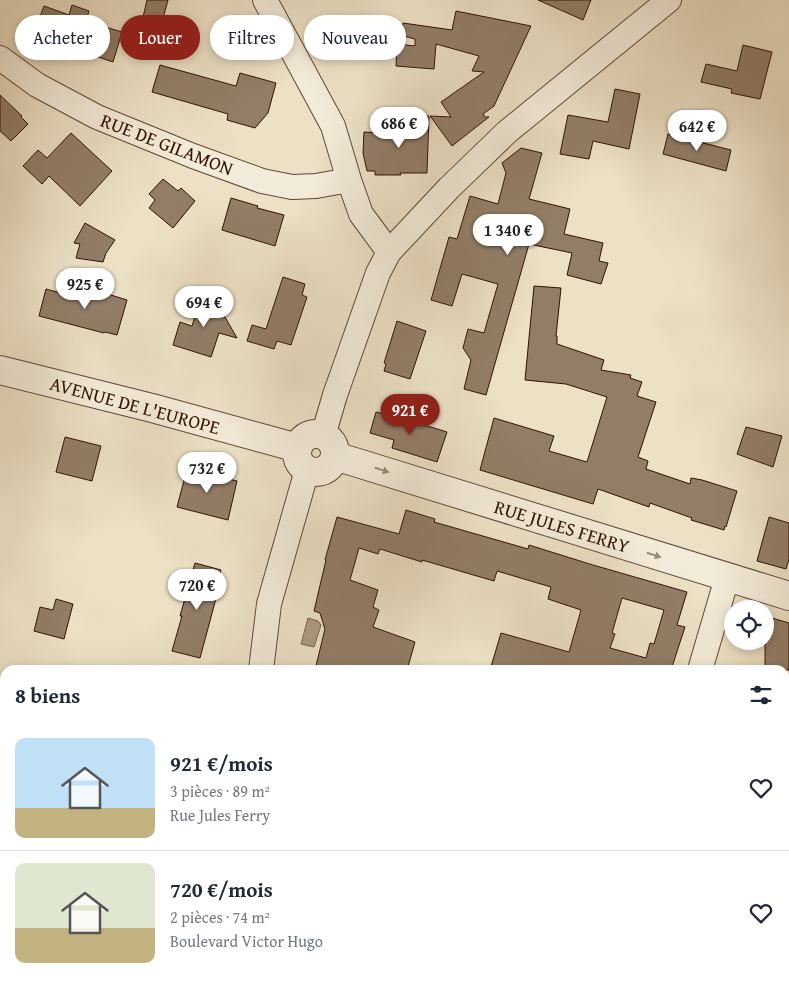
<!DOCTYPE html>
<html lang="fr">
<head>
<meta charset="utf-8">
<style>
  :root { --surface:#fff; --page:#f2f2f3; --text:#1f2937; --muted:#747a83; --line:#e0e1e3; --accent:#8f2418 }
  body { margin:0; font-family:"Gentium Book Plus",serif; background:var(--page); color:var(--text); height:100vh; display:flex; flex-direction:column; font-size:19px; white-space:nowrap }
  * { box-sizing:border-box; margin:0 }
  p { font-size:16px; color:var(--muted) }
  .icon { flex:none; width:28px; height:28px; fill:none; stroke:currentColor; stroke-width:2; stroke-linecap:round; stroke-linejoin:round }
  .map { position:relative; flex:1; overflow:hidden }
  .sheet { position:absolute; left:0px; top:665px; width:790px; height:321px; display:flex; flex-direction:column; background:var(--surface); border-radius:15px 15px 0 0; box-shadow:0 2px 8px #0003 }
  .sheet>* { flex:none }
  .top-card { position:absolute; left:15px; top:15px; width:500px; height:45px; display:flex; gap:10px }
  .controls { position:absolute; left:724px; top:600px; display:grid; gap:10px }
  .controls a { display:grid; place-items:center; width:50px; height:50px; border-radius:50%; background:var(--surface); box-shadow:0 2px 8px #0003; font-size:25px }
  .price { position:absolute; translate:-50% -42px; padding:0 11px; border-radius:18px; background:#fff; color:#222; font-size:16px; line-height:32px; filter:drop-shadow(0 1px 2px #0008) }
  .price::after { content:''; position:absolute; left:50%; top:30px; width:15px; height:11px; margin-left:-8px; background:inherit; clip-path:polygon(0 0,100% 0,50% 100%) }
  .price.current { background:var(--accent); color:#fff }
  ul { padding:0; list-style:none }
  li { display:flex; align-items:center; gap:15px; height:125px; padding:0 15px }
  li+li { border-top:1px solid var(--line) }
  li span { display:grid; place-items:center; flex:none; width:140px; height:100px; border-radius:10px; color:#555 }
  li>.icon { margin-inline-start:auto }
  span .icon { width:60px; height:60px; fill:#fffc; stroke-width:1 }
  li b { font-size:21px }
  h2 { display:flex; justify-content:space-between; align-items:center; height:60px; padding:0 15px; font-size:21px }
  .chip { padding:0 18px; border-radius:22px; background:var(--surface); box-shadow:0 2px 8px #0003; font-size:18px; line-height:45px }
  .chip.current { background:var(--accent); color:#fff }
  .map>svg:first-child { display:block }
  .water { fill:#ac9a83; stroke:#7b644f }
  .building { fill:#927d67; stroke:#311202; fill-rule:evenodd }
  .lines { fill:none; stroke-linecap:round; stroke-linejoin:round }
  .minor-casing { stroke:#604633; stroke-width:26 }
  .tertiary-casing { stroke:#604633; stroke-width:30 }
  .minor { stroke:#f3ebd9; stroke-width:24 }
  .tertiary { stroke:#f3ebd9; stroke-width:28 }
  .oneway { fill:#9c8978 }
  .labels { text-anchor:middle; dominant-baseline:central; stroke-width:4.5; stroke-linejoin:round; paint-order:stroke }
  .street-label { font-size:19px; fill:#311202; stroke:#f3ebd9 }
</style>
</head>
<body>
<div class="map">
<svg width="789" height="986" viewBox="0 0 789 986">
  <rect width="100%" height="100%" fill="#ece0c5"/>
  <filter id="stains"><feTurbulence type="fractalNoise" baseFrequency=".004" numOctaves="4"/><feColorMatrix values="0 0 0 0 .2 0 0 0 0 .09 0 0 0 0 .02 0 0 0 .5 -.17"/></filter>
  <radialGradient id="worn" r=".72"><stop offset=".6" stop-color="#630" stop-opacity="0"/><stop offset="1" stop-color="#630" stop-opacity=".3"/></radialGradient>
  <path class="water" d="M 308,618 L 318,621 L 321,625 L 314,647 L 301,644 Z"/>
  <path class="building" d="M 147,0 L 168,0 L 162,22 L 143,17 Z
    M 538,0 L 591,0 L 583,20 Z
    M 72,5 L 89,11 L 86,21 L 122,32 L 113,62 L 33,35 L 44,6 L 69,15 Z
    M 456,11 L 531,26 L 494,106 L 483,114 L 485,117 L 489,117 L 452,146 L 430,116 L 451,117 L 441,102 L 484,72 L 472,71 L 479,56 L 436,44 L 434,69 L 396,66 L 397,44 L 415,46 L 415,39 L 400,35 L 403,23 L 452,30 Z
    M 743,45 L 772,52 L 760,99 L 731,93 L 732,89 L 701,82 L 706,64 L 737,71 Z
    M 160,65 L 236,86 L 240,73 L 276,83 L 268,113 L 255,128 L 227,120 L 228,114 L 152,92 Z
    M 615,89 L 640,94 L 629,149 L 593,141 L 589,159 L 560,154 L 568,115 L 608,122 Z
    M 0,95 L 22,116 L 21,117 L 28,124 L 11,141 L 0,131 Z
    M 401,116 L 429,116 L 427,173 L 400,173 L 401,175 L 375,175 L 375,171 L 367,171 L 363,153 L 364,132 L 400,134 Z
    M 71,133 L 112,171 L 80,206 L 49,176 L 42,184 L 23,166 L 38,150 L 47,158 Z
    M 668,134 L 731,150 L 726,171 L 663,154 Z
    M 521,148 L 542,153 L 529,199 L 570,209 L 564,234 L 603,243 L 599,261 L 608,263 L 601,284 L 567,275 L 572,253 L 529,244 L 486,395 L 464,389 L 471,360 L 463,348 L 468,329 L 484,333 L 498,284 L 462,274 L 452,306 L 431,300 L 449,237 L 457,239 L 470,196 L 498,204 L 506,173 L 502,163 Z
    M 163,179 L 178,191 L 181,188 L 195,201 L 173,228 L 149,208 L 155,200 L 149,194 Z
    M 231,198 L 258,206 L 257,208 L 284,215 L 275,246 L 222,230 Z
    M 85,223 L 115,240 L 106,253 L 103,262 L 76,258 L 80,244 L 74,243 Z
    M 283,277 L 305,284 L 302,295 L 307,297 L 291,345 L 277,341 L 274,349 L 247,341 L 252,325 L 266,329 Z
    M 82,286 L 127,300 L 117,335 L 105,332 L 104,333 L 39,316 L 46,289 L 79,298 Z
    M 534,286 L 561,288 L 556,336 L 557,336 L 557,344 L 604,360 L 601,370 L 631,375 L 630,378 L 642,382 L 637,396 L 656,402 L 638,457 L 648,461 L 646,469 L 690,484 L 691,478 L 702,480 L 737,491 L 726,527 L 725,526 L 724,530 L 691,520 L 692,518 L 650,503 L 649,507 L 598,489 L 593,504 L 480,470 L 494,418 L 554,436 L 549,451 L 587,462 L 607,397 L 566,384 L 525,380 Z
    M 202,294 L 223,301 L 221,310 L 237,338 L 219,333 L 211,357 L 173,345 L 180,322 L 192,326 Z
    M 397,321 L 426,331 L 410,379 L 384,371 L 386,364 L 384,363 Z
    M 376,412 L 385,414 L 386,413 L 447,432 L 437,462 L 392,448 L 394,440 L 370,433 Z
    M 746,427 L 782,436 L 773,467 L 737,454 Z
    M 65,437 L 101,446 L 92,481 L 56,472 Z
    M 187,469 L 237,481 L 228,520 L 177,507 Z
    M 406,510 L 435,519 L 434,522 L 528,549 L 529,545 L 593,565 L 687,592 L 677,625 L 685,627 L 671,670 L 490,670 L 501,633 L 569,652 L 581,610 L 548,599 L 551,587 L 497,571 L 494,581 L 422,560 L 422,562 L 380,549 L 378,554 L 359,548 L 350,580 L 378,590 L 373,607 L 379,610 L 373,627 L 415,642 L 407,670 L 315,670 L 325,629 L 320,613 L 314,611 L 326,560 L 325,560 L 337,517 L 399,534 ZM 622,598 L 664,610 L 654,644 L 650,643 L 646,658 L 610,648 L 615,634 L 612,633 Z
    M 769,517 L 789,523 L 789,559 L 786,569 L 757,561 Z
    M 195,563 L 221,570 L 216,590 L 218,591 L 200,658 L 172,651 L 182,616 L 180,616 Z
    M 56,599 L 73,604 L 64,639 L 34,631 L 40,607 L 53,610 Z
    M 765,616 L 789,623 L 789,670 L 765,670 Z"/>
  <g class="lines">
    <defs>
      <path id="minor" d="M 265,0 L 333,126 L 349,180 L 361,214 L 389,252
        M 0,58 L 37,85 L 97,117 L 193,156 L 262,181 L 292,187 L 316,186 L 349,180
        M 323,436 L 335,395 L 378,273 L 389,252 L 449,188 L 507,132 L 669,0
        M 261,670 L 269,604 L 307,470
        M 700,670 L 727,578
        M 0,855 L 5,855
        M 785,871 L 789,872
        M 618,981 L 633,986
        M 231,986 L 231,981"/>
      <path id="tertiary" d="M 0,370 L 152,408 L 298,448
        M297 453a19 19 0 1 1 38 0a19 19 0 1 1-38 0Z
        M 335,456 L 789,596"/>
    </defs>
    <use href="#minor" class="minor-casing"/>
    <use href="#tertiary" class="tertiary-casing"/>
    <use href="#minor" class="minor"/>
    <use href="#tertiary" class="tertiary"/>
  </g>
  <defs><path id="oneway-solid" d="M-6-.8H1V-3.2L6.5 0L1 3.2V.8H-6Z" transform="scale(1.25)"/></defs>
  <g class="oneway">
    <use href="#oneway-solid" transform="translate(382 470) rotate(17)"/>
    <use href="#oneway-solid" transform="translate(654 555) rotate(17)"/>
  </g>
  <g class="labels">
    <g class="street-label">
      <text transform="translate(167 144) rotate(21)">RUE DE GILAMON</text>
      <text transform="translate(135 405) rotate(15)">AVENUE DE L'EUROPE</text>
      <text transform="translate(562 526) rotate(17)">RUE JULES FERRY</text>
    </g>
  </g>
  <rect width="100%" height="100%" filter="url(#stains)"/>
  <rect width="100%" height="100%" fill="url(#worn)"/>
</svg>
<div class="controls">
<a><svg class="icon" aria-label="locate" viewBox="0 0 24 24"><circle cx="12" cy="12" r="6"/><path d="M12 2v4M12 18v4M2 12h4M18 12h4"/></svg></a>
</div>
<b class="price" style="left:399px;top:149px">686 €</b>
<b class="price" style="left:697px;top:152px">642 €</b>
<b class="price" style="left:508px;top:256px">1 340 €</b>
<b class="price" style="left:85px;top:310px">925 €</b>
<b class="price" style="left:204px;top:328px">694 €</b>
<b class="price current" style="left:410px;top:436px">921 €</b>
<b class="price" style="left:207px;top:494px">732 €</b>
<b class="price" style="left:197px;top:611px">720 €</b>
<div class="top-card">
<a class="chip">Acheter</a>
<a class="chip current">Louer</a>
<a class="chip">Filtres</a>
<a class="chip">Nouveau</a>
</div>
<section class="sheet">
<h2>8 biens<svg class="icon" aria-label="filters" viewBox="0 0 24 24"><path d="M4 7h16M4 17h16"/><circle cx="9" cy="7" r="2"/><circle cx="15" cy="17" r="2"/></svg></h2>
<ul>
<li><span style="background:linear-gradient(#bfe0f5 70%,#c2b280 0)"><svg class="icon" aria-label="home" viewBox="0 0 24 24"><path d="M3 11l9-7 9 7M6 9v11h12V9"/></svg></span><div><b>921 €/mois</b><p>3 pièces · 89 m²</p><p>Rue Jules Ferry</p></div><svg class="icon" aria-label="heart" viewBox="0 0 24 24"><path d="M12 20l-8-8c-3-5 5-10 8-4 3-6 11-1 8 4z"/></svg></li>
<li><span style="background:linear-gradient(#dfe7d0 65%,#c2b280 0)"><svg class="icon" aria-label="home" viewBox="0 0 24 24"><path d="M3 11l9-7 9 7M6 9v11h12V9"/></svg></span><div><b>720 €/mois</b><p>2 pièces · 74 m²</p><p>Boulevard Victor Hugo</p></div><svg class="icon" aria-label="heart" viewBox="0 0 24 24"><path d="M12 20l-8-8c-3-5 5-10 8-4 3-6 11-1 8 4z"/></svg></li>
</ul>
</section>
</div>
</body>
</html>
